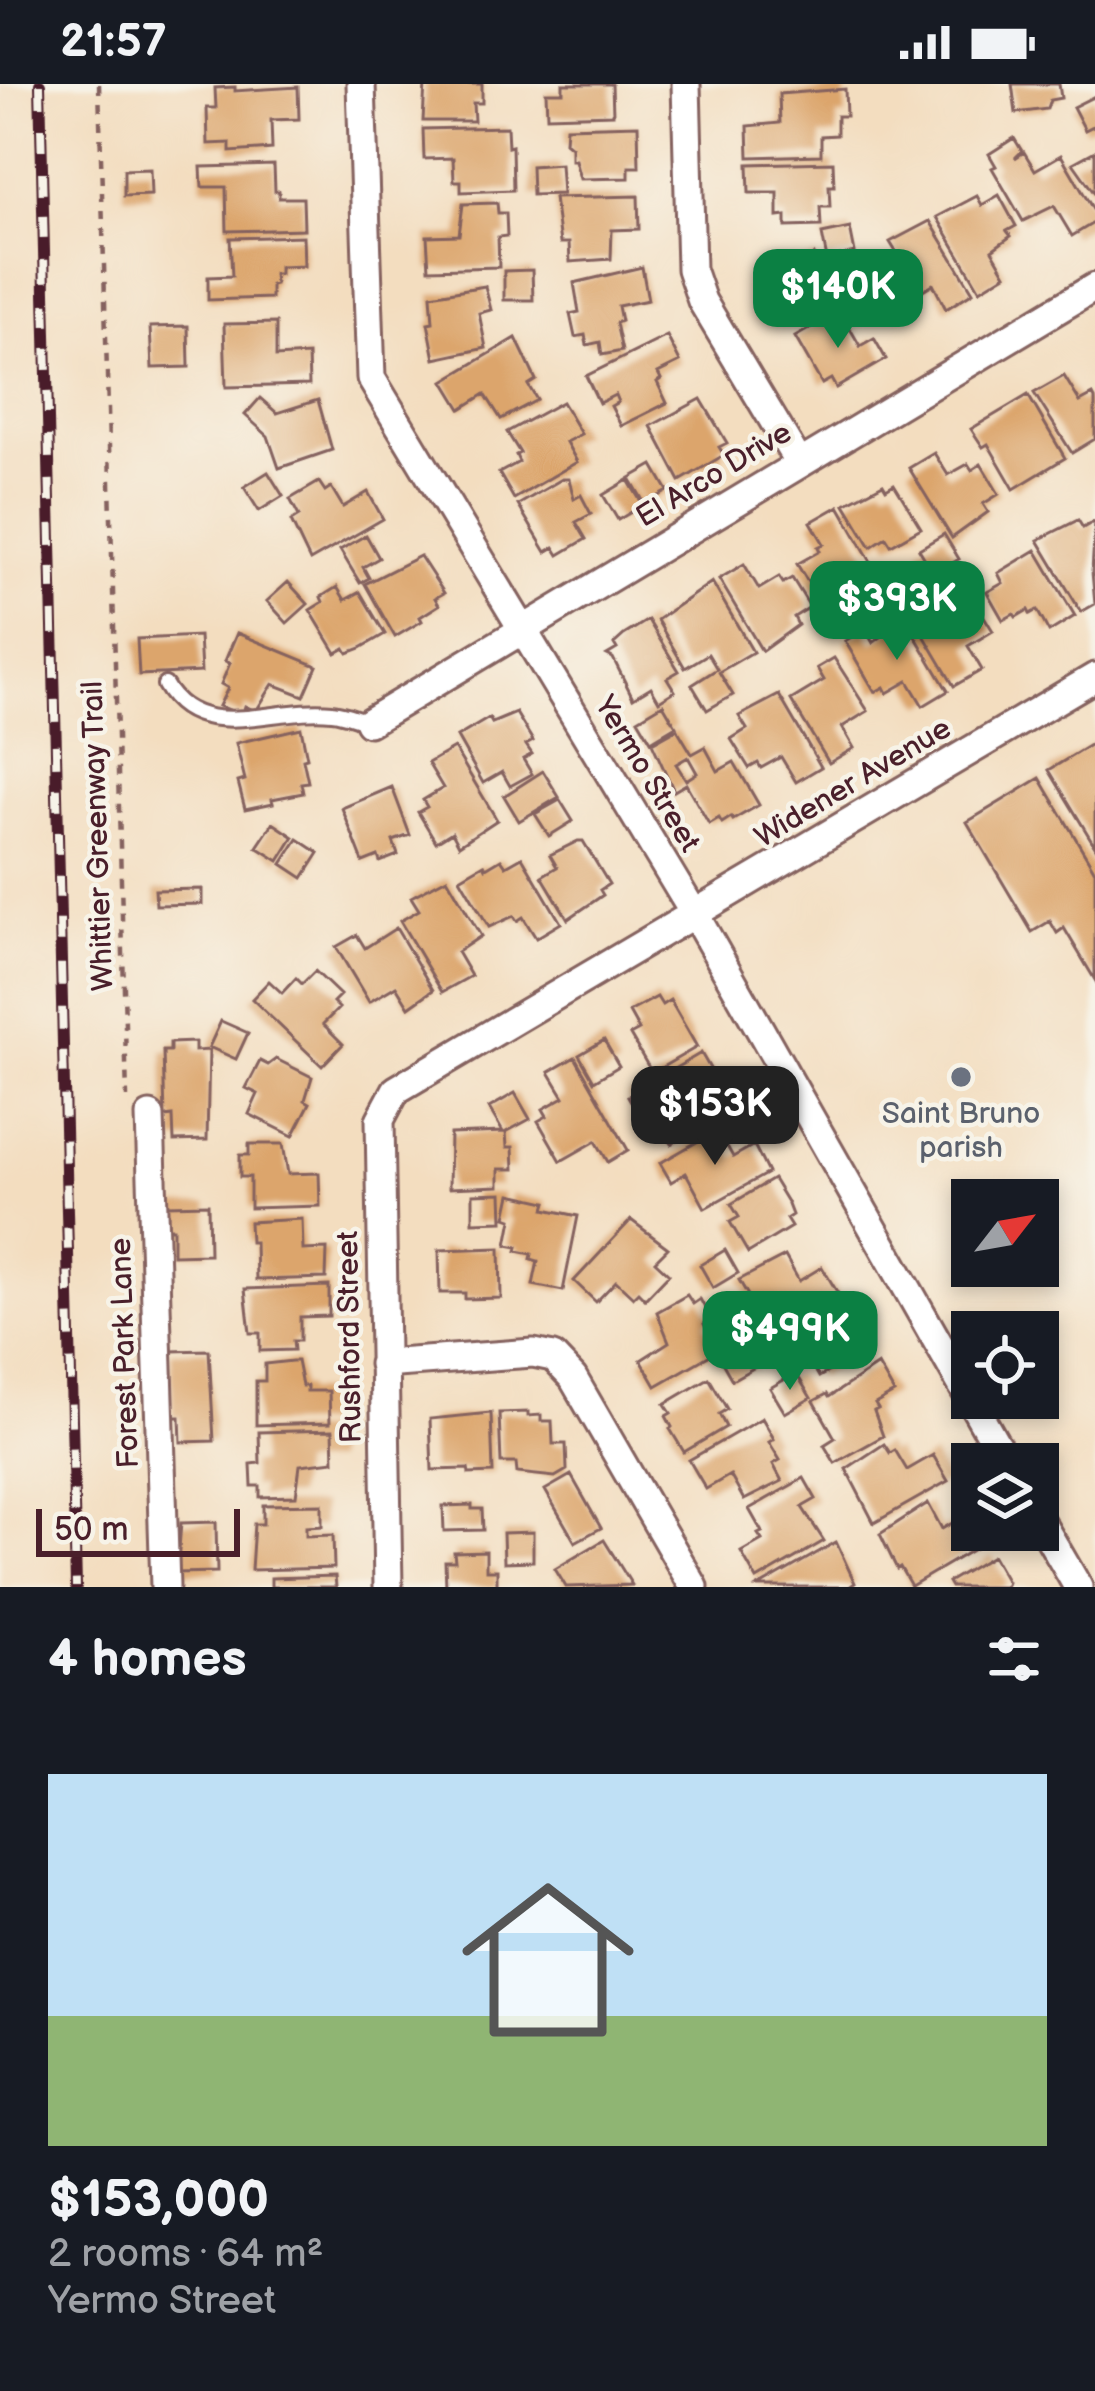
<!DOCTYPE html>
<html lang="en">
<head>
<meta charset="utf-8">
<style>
  :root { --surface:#171b24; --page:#20242c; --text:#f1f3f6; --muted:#9ea1a6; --accent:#0b8043 }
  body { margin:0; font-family:"Balsamiq Sans",sans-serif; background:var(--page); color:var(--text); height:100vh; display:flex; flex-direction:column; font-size:45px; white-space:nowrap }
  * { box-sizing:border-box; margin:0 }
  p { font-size:39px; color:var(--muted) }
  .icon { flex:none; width:66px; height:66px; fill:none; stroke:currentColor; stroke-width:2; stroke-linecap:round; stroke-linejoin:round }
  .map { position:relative; height:1503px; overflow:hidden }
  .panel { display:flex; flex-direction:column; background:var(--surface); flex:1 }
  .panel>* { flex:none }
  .needle { width:78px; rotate:59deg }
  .fabs { position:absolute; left:951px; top:1095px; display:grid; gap:24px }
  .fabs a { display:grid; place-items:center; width:108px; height:108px; border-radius:0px; background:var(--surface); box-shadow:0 6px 18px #0003; font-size:60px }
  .scale { position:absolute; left:36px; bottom:30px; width:204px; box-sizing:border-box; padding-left:12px; border:6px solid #4a1f2b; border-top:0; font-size:33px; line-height:42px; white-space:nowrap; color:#4a1f2b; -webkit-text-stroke:9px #f7f3e8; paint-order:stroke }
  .price { position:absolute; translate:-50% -102px; padding:0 27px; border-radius:24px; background:var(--accent); color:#fff; font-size:39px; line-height:78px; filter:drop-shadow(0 3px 6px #0008) }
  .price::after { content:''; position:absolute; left:50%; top:72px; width:36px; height:27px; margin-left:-18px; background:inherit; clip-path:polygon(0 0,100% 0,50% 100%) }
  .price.current { background:#222; color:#fff }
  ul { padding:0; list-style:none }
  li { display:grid; align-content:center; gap:24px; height:636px; padding:0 48px }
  li span { display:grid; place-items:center; height:372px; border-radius:0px; color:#555 }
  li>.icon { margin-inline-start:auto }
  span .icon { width:216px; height:216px; fill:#fffc; stroke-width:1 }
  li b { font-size:51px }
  h2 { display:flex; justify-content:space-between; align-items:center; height:144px; padding:0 48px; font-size:51px }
  .status { display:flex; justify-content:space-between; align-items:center; height:84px; padding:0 60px; background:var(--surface); direction:ltr }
  .status svg { height:33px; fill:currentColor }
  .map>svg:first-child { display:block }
  .building { fill:#dca56c; fill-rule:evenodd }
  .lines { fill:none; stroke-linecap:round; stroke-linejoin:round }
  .service-casing { stroke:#85625f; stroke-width:20 }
  .minor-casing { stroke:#85625f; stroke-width:33 }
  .path { stroke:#85625f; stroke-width:4.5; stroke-dasharray:9 9; stroke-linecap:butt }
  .service { stroke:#fff; stroke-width:14 }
  .minor { stroke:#fff; stroke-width:27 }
  .rail-casing { stroke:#4a1f2b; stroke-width:12 }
  .rail { stroke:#f7f3e8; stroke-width:8; stroke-dasharray:22; stroke-linecap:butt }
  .worship-dot { fill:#6b7280; stroke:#f7f3e8; stroke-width:4.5 }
  .labels { text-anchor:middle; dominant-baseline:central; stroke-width:9; stroke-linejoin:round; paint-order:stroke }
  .street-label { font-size:30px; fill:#4a1f2b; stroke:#f7f3e8 }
  .worship-label { font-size:30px; fill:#5b616d; stroke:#f7f3e8 }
</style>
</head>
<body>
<div class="status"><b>21:57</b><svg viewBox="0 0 49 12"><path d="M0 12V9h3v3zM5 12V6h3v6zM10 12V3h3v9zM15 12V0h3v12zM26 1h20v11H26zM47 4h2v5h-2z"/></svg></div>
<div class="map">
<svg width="1095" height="1503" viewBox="0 0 1095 1503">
  <rect width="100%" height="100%" fill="#f7f3e8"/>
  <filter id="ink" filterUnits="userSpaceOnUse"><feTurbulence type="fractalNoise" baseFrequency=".00833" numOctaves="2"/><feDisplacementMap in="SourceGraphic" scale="24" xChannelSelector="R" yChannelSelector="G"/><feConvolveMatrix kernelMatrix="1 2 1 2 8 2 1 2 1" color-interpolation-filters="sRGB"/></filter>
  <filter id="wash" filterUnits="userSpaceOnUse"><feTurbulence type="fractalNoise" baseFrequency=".004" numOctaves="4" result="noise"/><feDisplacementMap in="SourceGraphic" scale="48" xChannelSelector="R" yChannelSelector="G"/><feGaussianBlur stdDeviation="2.7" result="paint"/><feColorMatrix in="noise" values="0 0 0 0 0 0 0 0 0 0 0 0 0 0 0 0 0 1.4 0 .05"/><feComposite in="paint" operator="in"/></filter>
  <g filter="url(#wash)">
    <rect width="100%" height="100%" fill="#f3ddbf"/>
    <g id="blocks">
      <path class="building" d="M 425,0 L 482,0 L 482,19 L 473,19 L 474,37 L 423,37 Z
        M 563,0 L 612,0 L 613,30 L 547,32 L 546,8 L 563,8 Z
        M 1012,0 L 1059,0 L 1061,14 L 1050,16 L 1047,25 L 1016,29 Z
        M 235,3 L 235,7 L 298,3 L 299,35 L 271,36 L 272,65 L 230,68 L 230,59 L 208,60 L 207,24 L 216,24 L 215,4 Z
        M 845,5 L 846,32 L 837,32 L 837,51 L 821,52 L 821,71 L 749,73 L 748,42 L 780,39 L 779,10 Z
        M 1095,12 L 1095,41 L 1085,46 L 1073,23 Z
        M 638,41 L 639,83 L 629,83 L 629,94 L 580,95 L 575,76 L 571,76 L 571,63 L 565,58 L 566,43 Z
        M 507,43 L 508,63 L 512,62 L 513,106 L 461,108 L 461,97 L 454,97 L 453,74 L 424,75 L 423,45 Z
        M 1014,54 L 1022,67 L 1015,74 L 1024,68 L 1035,86 L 1061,71 L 1095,129 L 1095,138 L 1072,152 L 1054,122 L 1023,137 L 992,84 L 996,82 L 989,70 Z
        M 1095,67 L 1095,110 L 1073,79 Z
        M 833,78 L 834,102 L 829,102 L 830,123 L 820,123 L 821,142 L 786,143 L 786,132 L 778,133 L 778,109 L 749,109 L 748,80 Z
        M 560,80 L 562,110 L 532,111 L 531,82 Z
        M 274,81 L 275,107 L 279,107 L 279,114 L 303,114 L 304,145 L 227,147 L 226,103 L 202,103 L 201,83 Z
        M 150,85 L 151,111 L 124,112 L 124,86 Z
        M 999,111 L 1016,142 L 1007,147 L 1011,152 L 992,166 L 1006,190 L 980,206 L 937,133 L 977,112 L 982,121 Z
        M 638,112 L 639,145 L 612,146 L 611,175 L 570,178 L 569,159 L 560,159 L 554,114 Z
        M 497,119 L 498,129 L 506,129 L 507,152 L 498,153 L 499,183 L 429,185 L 427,152 L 459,151 L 463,120 Z
        M 930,137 L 973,208 L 946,225 L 933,200 L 906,216 L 887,183 L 882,181 L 898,171 L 890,158 Z
        M 850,144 L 855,169 L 827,175 L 822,150 Z
        M 303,152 L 304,182 L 280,183 L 280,190 L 274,190 L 275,200 L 271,201 L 271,214 L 208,216 L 208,193 L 232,192 L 230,154 Z
        M 814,171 L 833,202 L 825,206 L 833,219 L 795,242 L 770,201 Z
        M 642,183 L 648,216 L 618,222 L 621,237 L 616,239 L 622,267 L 602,271 L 600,258 L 587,261 L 585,251 L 575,253 L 570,230 L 579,228 L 574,199 Z
        M 532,186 L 533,216 L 504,216 L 504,187 Z
        M 885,196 L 900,221 L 875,236 L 860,211 Z
        M 485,202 L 491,226 L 479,229 L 486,264 L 435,275 L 428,239 L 433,238 L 431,211 Z
        M 840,227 L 860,262 L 874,254 L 886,275 L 836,304 L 831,295 L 822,300 L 795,253 Z
        M 276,239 L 276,273 L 308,271 L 309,301 L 226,303 L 224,240 Z
        M 188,242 L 189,283 L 152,284 L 150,243 Z
        M 667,252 L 680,278 L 658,289 L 661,295 L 657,298 L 667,319 L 621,342 L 611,322 L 618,318 L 615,311 L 599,319 L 586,292 Z
        M 516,254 L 536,296 L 528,301 L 537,316 L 501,335 L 485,310 L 461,325 L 444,297 Z
        M 1064,292 L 1080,318 L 1093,311 L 1095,315 L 1095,355 L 1072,369 L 1034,309 Z
        M 1028,311 L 1065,374 L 1014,405 L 988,360 L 983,363 L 971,345 Z
        M 260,314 L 277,329 L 318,316 L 332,366 L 279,384 L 268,352 L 245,331 Z
        M 701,315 L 727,359 L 719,363 L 724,371 L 680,397 L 651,342 Z
        M 562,318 L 581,350 L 566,358 L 577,378 L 514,415 L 499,389 L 519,378 L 516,371 L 520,369 L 507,348 Z
        M 934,369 L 948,391 L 968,380 L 972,386 L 981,380 L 999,410 L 983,420 L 988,428 L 952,454 L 909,384 Z
        M 653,381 L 668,407 L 645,420 L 630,394 Z
        M 268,388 L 283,412 L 259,427 L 244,403 Z
        M 562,395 L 569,395 L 574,415 L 581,411 L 591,430 L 576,438 L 586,455 L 559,471 L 554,463 L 546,468 L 518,421 Z
        M 628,396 L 643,421 L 618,436 L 603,411 Z
        M 319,398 L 325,407 L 331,403 L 343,423 L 368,408 L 383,435 L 310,477 L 291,437 L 299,432 L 290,415 Z
        M 883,400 L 886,405 L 894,400 L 921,444 L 891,461 L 886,453 L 871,463 L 845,420 Z
        M 839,422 L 878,490 L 839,511 L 835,503 L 817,513 L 797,480 L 820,467 L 818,463 L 824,460 L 811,438 Z
        M 1078,436 L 1083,444 L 1095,437 L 1092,488 L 1095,520 L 1081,528 L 1038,456 Z
        M 944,450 L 959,475 L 934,490 L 919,465 Z
        M 366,451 L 379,474 L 363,483 L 369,494 L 360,499 L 340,466 Z
        M 1036,466 L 1075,532 L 1049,548 L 1037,526 L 1030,530 L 1028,526 L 1016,533 L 1014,530 L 1003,536 L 987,508 L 1003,499 L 998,489 Z
        M 420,472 L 444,509 L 435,514 L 439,521 L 420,533 L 422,537 L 395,553 L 365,500 Z
        M 744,480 L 759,505 L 779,493 L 783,499 L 792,494 L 810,523 L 794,533 L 798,541 L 762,567 L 719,495 Z
        M 288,498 L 308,520 L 287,539 L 267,517 Z
        M 712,498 L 753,568 L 719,588 L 733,611 L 707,626 L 692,601 L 717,585 L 708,570 L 685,584 L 657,536 Z
        M 337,503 L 345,516 L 360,508 L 385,550 L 361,564 L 348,569 L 345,564 L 336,569 L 310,526 L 323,518 L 321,513 Z
        M 953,511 L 958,519 L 971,511 L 993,547 L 968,562 L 982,586 L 954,602 L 912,531 Z
        M 905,535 L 948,607 L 923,622 L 908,597 L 887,609 L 884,603 L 875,608 L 845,557 L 865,545 L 873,559 Z
        M 648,536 L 679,587 L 667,594 L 675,607 L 659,617 L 651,603 L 633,614 L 613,574 L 607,571 L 617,565 L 614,560 L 624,551 Z
        M 237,549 L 317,582 L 304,612 L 273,600 L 256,627 L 245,622 L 242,631 L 219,622 L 228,604 L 221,600 L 230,579 L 225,577 Z
        M 199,552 L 201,588 L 139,591 L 137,555 Z
        M 834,574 L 868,627 L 842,643 L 854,664 L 829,679 L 791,616 L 824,596 L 817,584 Z
        M 779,611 L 821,683 L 796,698 L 781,673 L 761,684 L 758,679 L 749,684 L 731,655 L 747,645 L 739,632 Z
        M 663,620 L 676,642 L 651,657 L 638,635 Z
        M 516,629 L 533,657 L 526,661 L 532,670 L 523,675 L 532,690 L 510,702 L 502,688 L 483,699 L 457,653 L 489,634 L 492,639 Z
        M 301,644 L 307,674 L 303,675 L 308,698 L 301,699 L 303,709 L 272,715 L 273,719 L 245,725 L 238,698 L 245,696 L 236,659 Z
        M 677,645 L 692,670 L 705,663 L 718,687 L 734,678 L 759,721 L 733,736 L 731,733 L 722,739 L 719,734 L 709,740 L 686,700 L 674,707 L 652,659 ZM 688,673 L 697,689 L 686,696 L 676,680 Z
        M 1095,658 L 1095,762 L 1049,686 Z
        M 454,664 L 497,736 L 459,761 L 452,748 L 436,758 L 418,728 L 427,723 L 423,716 L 443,704 L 428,679 Z
        M 543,687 L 559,713 L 519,737 L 504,712 Z
        M 1040,694 L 1095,787 L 1095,896 L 1064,844 L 1057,849 L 1050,837 L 1032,848 L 967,738 Z
        M 392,703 L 410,751 L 393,757 L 398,771 L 380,778 L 378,772 L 363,778 L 342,724 Z
        M 560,716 L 573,737 L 549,752 L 535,730 Z
        M 273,739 L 294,753 L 279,777 L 257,763 Z
        M 298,755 L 319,769 L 303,794 L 282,780 Z
        M 578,757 L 583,757 L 609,800 L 600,806 L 603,811 L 568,835 L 542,792 L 557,783 L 550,771 Z
        M 522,773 L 561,839 L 536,854 L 523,833 L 517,837 L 514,832 L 489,843 L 460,794 L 484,780 L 486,784 L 501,775 L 506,782 Z
        M 447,794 L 481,852 L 457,868 L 471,892 L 442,908 L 400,837 L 419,826 L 411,813 Z
        M 202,805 L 202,820 L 156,821 L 155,806 Z
        M 396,844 L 433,906 L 409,923 L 396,902 L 369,918 L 336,863 L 357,851 L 365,864 Z
        M 315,887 L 340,911 L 333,918 L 339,924 L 323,940 L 343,960 L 322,982 L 252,915 L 269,897 L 282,909 L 296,894 L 302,900 Z
        M 657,913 L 662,921 L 670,916 L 697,963 L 652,989 L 630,951 L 639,946 L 629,928 Z
        M 221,937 L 248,949 L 236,975 L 209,963 Z
        M 604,956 L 619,982 L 594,997 L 579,971 Z
        M 195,958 L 195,967 L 209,966 L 207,1056 L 174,1057 L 173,1032 L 165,1033 L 163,967 L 170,967 L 170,959 Z
        M 701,969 L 716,995 L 690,1010 L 702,1030 L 696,1034 L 701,1043 L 671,1060 L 662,1044 L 655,1048 L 644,1031 L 640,1033 L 628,1012 Z
        M 575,973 L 628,1066 L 608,1078 L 596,1057 L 561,1077 L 538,1037 L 547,1032 L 543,1025 L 564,1013 L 549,988 Z
        M 276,975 L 312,993 L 305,1016 L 310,1019 L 293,1052 L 249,1030 L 258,1010 L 246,1004 L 260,977 L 268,981 Z
        M 515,1009 L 530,1035 L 506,1048 L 507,1063 L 513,1063 L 514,1085 L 499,1085 L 499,1102 L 449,1104 L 450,1050 L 503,1048 L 489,1024 Z
        M 718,1046 L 733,1073 L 754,1061 L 768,1089 L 705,1124 L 686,1089 L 671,1098 L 660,1079 Z
        M 249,1060 L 283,1060 L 288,1090 L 319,1089 L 320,1122 L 250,1124 L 250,1093 L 240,1093 L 240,1071 L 249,1071 Z
        M 773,1095 L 787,1118 L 792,1131 L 786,1135 L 791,1143 L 748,1169 L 730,1138 L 739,1133 L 731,1120 Z
        M 502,1109 L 503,1137 L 473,1138 L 473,1110 Z
        M 511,1110 L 547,1118 L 545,1125 L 578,1132 L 563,1207 L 533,1201 L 538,1177 L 531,1175 L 532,1170 L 517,1167 L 518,1163 L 507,1161 L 512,1135 L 506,1133 Z
        M 208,1120 L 209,1170 L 173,1171 L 173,1144 L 167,1144 L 166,1121 Z
        M 302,1135 L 303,1166 L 327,1165 L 326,1194 L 256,1196 L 255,1158 L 250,1158 L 249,1138 Z
        M 631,1136 L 668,1164 L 655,1177 L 669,1190 L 645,1215 L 638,1208 L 633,1213 L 616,1197 L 596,1218 L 574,1197 Z
        M 500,1164 L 501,1214 L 465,1215 L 465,1209 L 440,1209 L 439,1166 Z
        M 725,1166 L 738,1189 L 713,1204 L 700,1181 Z
        M 785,1172 L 799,1197 L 822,1183 L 839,1211 L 749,1263 L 737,1243 L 759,1230 L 739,1196 Z
        M 329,1202 L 329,1232 L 300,1233 L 300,1257 L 293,1257 L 294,1266 L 260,1267 L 260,1249 L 250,1249 L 245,1205 Z
        M 687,1211 L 693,1220 L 700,1215 L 711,1235 L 704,1240 L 719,1266 L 656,1302 L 641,1276 L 669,1258 L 657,1228 Z
        M 844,1218 L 859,1243 L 855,1245 L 863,1258 L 859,1261 L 863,1268 L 819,1293 L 802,1263 L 810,1258 L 801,1243 Z
        M 744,1259 L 757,1282 L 732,1296 L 719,1273 Z
        M 209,1266 L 214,1357 L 181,1358 L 180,1333 L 173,1333 L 171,1267 Z
        M 292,1277 L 297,1277 L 302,1302 L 307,1302 L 307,1307 L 329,1307 L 330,1339 L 256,1341 L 256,1297 L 265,1297 L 265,1280 Z
        M 878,1281 L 894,1309 L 875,1320 L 878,1325 L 874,1327 L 883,1352 L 835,1379 L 824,1361 L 835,1354 L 814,1317 L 827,1310 L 829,1313 Z
        M 796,1289 L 811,1314 L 785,1329 L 770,1304 Z
        M 709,1294 L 727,1325 L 719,1330 L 726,1343 L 684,1368 L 670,1345 L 672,1343 L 666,1332 L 671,1329 L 665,1320 Z
        M 528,1328 L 528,1332 L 541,1331 L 541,1337 L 552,1337 L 553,1360 L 566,1360 L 567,1386 L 555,1393 L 517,1389 L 516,1379 L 501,1379 L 499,1329 Z
        M 491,1329 L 493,1389 L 469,1390 L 468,1385 L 432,1386 L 430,1335 Z
        M 762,1334 L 774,1355 L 769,1358 L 780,1376 L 773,1380 L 782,1397 L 744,1416 L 730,1391 L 706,1405 L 689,1376 Z
        M 333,1346 L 334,1377 L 300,1381 L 296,1412 L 260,1413 L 260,1402 L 252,1402 L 251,1380 L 260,1379 L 259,1348 Z
        M 884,1360 L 890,1369 L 895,1366 L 907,1386 L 933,1371 L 948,1397 L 874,1439 L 846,1385 Z
        M 571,1391 L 601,1444 L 575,1458 L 545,1406 Z
        M 804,1394 L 816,1415 L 802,1423 L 824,1457 L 757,1496 L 741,1468 L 762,1456 L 758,1450 L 762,1448 L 749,1425 Z
        M 928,1419 L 942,1445 L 966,1431 L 982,1460 L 911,1502 L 900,1483 L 897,1485 L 880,1450 Z
        M 322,1420 L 322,1442 L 306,1443 L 306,1452 L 333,1451 L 334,1484 L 251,1486 L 254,1440 L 263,1440 L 263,1421 Z
        M 472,1421 L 472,1425 L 482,1425 L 483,1446 L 444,1447 L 443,1422 Z
        M 216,1438 L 217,1488 L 175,1489 L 174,1465 L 179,1465 L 181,1439 Z
        M 533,1448 L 533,1477 L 504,1478 L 503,1449 Z
        M 604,1456 L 632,1501 L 566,1503 L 555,1485 Z
        M 836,1458 L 855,1499 L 849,1503 L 758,1503 Z
        M 486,1467 L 486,1486 L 497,1486 L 497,1503 L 446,1503 L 445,1477 L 455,1477 L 454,1468 Z
        M 992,1472 L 1007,1498 L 1005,1503 L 951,1503 L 948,1498 Z
        M 335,1492 L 336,1503 L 271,1503 L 271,1494 Z"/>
    </g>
  </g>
  <g filter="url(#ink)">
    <use href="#blocks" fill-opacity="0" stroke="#85625f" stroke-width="3"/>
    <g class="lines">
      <defs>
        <path id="service" d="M 165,601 C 199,661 276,621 332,628 C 344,629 357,635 369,638"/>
        <path id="minor" d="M 361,0 L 371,294 L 695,831 L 1007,1380
          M 686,0 L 691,185 L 702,217 L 799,379
          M 369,638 L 1095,203
          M 150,1032 L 165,1503
          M 383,1280 L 533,1269 L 553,1273 L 573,1294 L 694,1503
          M 1038,1434 L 1078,1503
          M 388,1503 L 380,1036 L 396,1006 L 1095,593"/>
      </defs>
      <use href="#service" class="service-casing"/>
      <use href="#minor" class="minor-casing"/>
      <path class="path" d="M 99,0 L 127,1014"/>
      <use href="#service" class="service"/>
      <use href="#minor" class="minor"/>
      <defs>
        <path id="rail" d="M 40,0 L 76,1503"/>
      </defs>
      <use href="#rail" class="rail-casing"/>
      <use href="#rail" class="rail"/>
    </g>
  </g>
  <circle class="worship-dot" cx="961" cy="993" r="12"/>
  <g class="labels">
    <g class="street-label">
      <text transform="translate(714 391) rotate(-31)">El Arco Drive</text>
      <text transform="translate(647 690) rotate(59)">Yermo Street</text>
      <text transform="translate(853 699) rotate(-31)">Widener Avenue</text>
      <text transform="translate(98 752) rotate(-92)">Whittier Greenway Trail</text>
      <text transform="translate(350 1253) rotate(-91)">Rushford Street</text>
      <text transform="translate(125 1269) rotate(-92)">Forest Park Lane</text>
    </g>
    <g class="worship-label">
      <text x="961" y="1030">Saint Bruno<tspan x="961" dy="34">parish</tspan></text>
    </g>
  </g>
</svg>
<div class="fabs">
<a><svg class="needle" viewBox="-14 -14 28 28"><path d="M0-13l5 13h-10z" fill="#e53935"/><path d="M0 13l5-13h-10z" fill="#9ea1a6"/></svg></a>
<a><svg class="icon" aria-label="locate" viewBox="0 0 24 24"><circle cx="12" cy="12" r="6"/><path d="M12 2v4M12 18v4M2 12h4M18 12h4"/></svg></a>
<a><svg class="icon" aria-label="layers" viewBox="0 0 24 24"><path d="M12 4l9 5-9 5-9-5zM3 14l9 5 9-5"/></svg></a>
</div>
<div class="scale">50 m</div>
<b class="price" style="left:838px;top:267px">$140K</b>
<b class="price" style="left:897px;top:579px">$393K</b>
<b class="price current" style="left:715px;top:1084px">$153K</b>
<b class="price" style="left:790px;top:1309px">$499K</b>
</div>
<section class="panel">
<h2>4 homes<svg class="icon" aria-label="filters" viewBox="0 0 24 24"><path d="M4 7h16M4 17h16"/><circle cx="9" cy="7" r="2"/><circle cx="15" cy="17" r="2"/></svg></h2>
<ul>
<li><span style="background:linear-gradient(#bfe0f5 65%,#8fb573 0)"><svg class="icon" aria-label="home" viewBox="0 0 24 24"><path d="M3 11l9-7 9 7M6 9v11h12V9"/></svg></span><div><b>$153,000</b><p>2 rooms · 64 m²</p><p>Yermo Street</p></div></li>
</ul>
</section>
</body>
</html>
